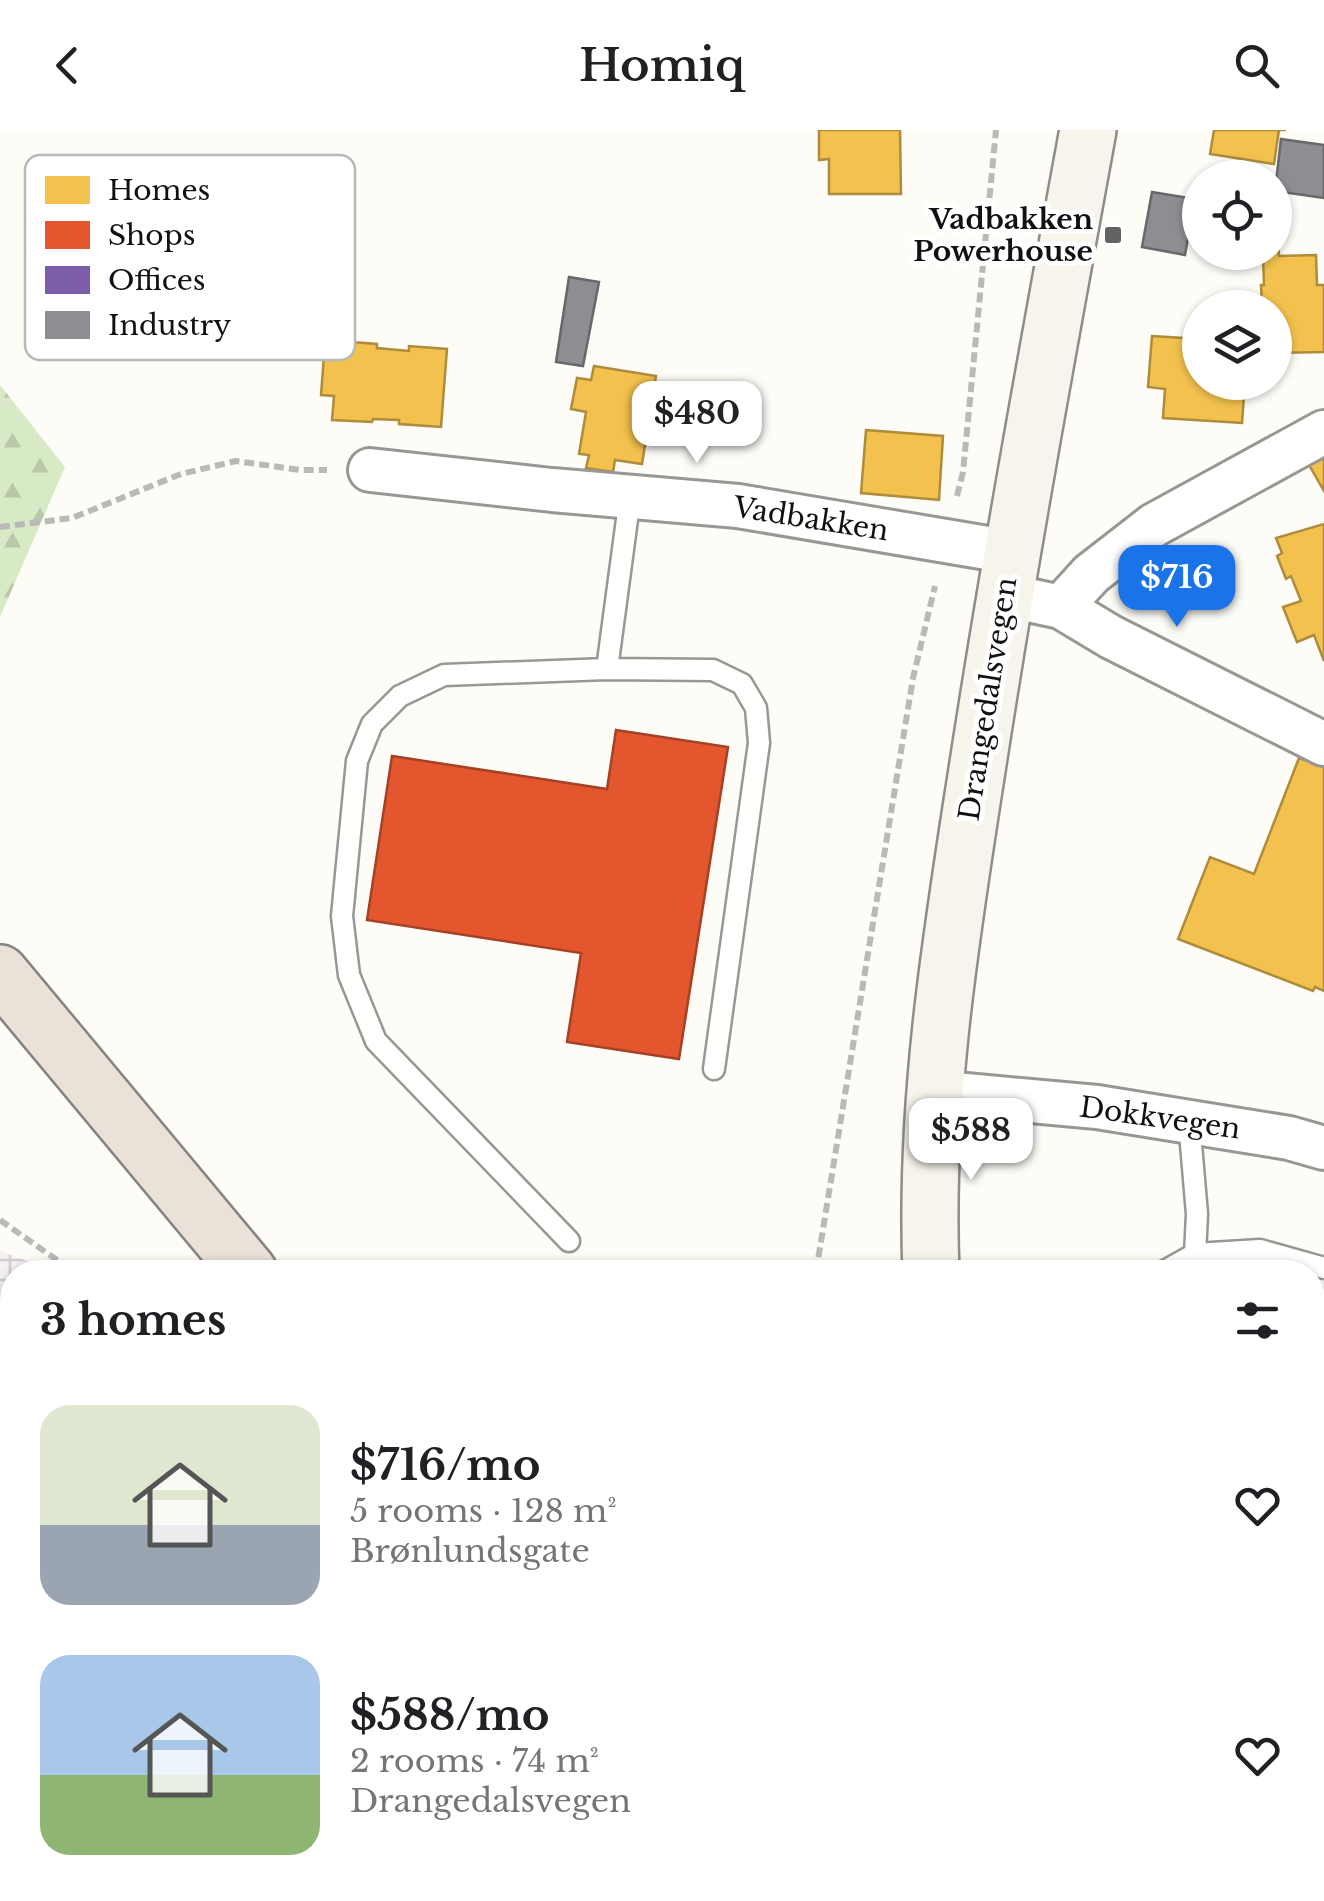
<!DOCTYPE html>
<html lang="en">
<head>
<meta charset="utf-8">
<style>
  :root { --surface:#fff; --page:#f2f2f2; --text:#202124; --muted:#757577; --accent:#1a73e8 }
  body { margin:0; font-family:"Libre Baskerville",serif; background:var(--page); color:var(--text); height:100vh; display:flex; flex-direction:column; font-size:38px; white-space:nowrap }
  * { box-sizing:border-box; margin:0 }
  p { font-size:32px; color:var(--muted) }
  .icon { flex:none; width:55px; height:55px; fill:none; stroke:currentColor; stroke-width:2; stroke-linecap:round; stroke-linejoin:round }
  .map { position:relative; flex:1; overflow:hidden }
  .sheet { position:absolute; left:0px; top:1130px; width:1325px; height:642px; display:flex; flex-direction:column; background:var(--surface); border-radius:40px 40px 0 0; box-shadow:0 2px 8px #0004 }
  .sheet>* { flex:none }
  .tools { position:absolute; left:1182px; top:30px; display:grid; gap:20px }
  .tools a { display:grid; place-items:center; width:110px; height:110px; border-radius:50%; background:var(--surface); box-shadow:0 2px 8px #0004; font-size:50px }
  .price { position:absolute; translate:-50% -85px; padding:0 22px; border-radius:20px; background:#fff; color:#222; font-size:32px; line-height:65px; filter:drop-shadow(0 2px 5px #0008) }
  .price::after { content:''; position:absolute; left:50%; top:60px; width:30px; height:22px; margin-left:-15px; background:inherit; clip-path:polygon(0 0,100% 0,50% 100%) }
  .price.on { background:var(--accent); color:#fff }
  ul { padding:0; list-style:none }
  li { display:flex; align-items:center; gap:30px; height:250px; padding:0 40px }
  li span { display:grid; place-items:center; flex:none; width:280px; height:200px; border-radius:30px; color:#555 }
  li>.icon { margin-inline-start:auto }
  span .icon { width:120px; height:120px; fill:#fffc; stroke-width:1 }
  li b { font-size:42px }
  h2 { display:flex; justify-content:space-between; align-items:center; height:120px; padding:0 40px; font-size:42px }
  header { display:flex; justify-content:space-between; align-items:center; height:130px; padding:0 40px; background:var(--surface); font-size:45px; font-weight:600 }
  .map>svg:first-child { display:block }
  .industrial { fill:url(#industrial-grid) }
  .forest { fill:url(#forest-firs) }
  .homes { fill:#f2c14e; stroke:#ae8c3c; stroke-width:2.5 }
  .shops { fill:#e4572e; stroke:#a54225; stroke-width:2.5 }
  .offices { fill:#7b5ea7; stroke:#5b477a; stroke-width:2.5 }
  .industry { fill:#8d8d92; stroke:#68686b; stroke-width:2.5 }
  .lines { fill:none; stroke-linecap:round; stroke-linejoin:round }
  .lane-casing { stroke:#979795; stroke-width:25 }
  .street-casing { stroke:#979795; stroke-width:48 }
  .secondary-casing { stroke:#8e8d8b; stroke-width:60 }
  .highway-casing { stroke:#858482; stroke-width:60 }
  .path { stroke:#b9b9b8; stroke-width:6; stroke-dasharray:10 5; stroke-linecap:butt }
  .lane { stroke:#fffffe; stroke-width:20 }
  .street { stroke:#fffffe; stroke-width:42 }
  .secondary { stroke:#f6f4eb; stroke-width:55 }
  .highway { stroke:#eae1d8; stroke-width:55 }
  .poi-dot { fill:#646362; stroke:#fff; stroke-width:4 }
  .labels { text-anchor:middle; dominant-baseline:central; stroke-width:10; stroke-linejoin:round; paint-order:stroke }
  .poi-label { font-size:28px; font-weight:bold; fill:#111; stroke:#fff; text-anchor:end }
  .street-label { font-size:28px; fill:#111; stroke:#fff }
  .key { fill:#fff; stroke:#b8b8b8; stroke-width:2.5 }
  .key-label { font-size:28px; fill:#111 }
</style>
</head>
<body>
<header><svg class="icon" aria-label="back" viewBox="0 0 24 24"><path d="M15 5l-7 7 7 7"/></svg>Homiq<svg class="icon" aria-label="search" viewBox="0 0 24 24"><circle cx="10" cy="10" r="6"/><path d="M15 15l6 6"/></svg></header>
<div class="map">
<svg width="1324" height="1771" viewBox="0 0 1324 1771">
  <defs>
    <pattern id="industrial-grid" width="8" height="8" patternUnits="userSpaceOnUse" patternTransform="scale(2.5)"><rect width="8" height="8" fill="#f5f0f3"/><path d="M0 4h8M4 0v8" fill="none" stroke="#d1cdcf"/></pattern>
    <pattern id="forest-firs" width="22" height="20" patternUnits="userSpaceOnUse" patternTransform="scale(2.5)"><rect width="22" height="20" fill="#d8eac5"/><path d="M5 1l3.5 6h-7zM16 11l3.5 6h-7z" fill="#b8c8a8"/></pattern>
  </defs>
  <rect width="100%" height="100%" fill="#fdfcf7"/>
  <path class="industrial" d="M 0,1121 L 35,1134 L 48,1142 L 12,1142 L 12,1760 L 471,1760 L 472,1771 L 0,1771 Z"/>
  <path class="forest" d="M 0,255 L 65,337 L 0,487 Z"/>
  <path class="homes" d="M 819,0 L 900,0 L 901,64 L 829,64 L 829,29 L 819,30 Z
    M 1214,0 L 1286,0 L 1279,0 L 1274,34 L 1210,24 Z
    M 1275,103 L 1278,103 L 1279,126 L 1316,125 L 1317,155 L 1324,155 L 1324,222 L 1275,223 L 1275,178 L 1262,178 L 1261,155 L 1264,155 L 1263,127 L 1261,127 L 1261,122 L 1275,122 Z
    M 1152,206 L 1199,209 L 1200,252 L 1245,252 L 1242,293 L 1163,288 L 1165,259 L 1148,257 Z
    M 338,211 L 377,214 L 377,218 L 409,221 L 409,216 L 447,219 L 441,297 L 399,294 L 399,290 L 373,289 L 372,292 L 332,290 L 334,266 L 321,265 L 324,225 L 337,225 Z
    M 594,236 L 656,246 L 652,271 L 669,274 L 664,312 L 646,309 L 642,334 L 615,330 L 613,342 L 586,338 L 589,325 L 579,324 L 586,282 L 571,279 L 577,248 L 591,250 Z
    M 866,300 L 943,306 L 939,370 L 861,363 Z
    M 1324,317 L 1324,361 L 1305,328 Z
    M 1324,394 L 1324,531 L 1314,505 L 1297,512 L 1283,477 L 1301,471 L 1291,446 L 1286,449 L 1277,426 L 1282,423 L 1276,408 Z
    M 1299,628 L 1324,637 L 1324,861 L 1315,857 L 1313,861 L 1178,809 L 1210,727 L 1254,744 Z"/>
  <path class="shops" d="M 616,600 L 728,617 L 679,929 L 567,912 L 581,823 L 367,790 L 392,626 L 607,659 Z"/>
  <path class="offices" d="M 1312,1734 L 1324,1737 L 1324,1771 L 1148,1771 L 1151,1760 L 1312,1760 Z"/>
  <path class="industry" d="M 1281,9 L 1324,15 L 1324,68 L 1275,61 Z
    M 1152,62 L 1195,69 L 1185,125 L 1142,117 Z
    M 569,147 L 599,152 L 583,236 L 556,232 Z
    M 48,1760 L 175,1760 L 100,1771 L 50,1771 Z
    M 315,1760 L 316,1771 L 239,1771 L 314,1760 Z"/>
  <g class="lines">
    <defs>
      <path id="lane" d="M 607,539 L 630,367
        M 1189,991 L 1197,1084 L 1195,1124
        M 569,1111 L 376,911 L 349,845 L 342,786 L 357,631 L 372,594 L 400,566 L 444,545 L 607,539 L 713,540 L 742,554 L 756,578 L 759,613 L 714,939
        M 1163,1142 L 1195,1124 L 1260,1120 L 1324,1138
        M 1312,1264 L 1324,1267
        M 0,1381 L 12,1379
        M 403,1760 L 406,1771"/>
      <path id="street" d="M 370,340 L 552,360 L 738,376 L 1011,422
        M 1005,465 L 1061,477 L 1111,507 L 1324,614
        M 1061,477 L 1091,444 L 1154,395 L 1324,302
        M 934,962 L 1097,977 L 1289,1008 L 1324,1018"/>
      <path id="secondary" d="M 931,1142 C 924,973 951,806 977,640 C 1010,426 1049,213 1088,0
        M 952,1771 L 956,1760"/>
      <path id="highway" d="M 0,843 L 249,1142
        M 906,1760 L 913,1771
        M 707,1771 L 713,1760"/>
    </defs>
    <use href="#lane" class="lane-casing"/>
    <use href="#street" class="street-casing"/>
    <use href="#secondary" class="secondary-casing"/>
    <use href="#highway" class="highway-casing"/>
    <path class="path" d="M 957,366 L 963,342 L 996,0
      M 0,397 L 72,388 L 181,344 L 236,331 L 300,340 L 327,340
      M 0,1090 L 74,1142
      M 816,1142 L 913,548 L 935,456
      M 488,1760 L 495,1771
      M 571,1771 L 572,1760"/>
    <use href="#lane" class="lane"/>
    <use href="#street" class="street"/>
    <use href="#secondary" class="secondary"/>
    <use href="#highway" class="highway"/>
  </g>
  <rect class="poi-dot" x="1103" y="95" width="20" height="20" rx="5"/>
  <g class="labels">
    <g class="poi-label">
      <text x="1093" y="89">Vadbakken<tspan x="1093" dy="32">Powerhouse</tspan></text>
    </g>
    <g class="street-label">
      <text transform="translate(811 389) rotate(9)">Vadbakken</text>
      <text transform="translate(988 569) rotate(-81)">Drangedalsvegen</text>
      <text transform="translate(1160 988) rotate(8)">Dokkvegen</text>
    </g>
  </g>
  <rect x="25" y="25" width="330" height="205" rx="15" class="key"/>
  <rect x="45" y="46" width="45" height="28" fill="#f2c14e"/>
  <rect x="45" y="91" width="45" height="28" fill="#e4572e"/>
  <rect x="45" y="136" width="45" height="28" fill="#7b5ea7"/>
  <rect x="45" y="181" width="45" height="28" fill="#8d8d92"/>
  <g class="key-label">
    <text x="108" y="70">Homes</text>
    <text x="108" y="115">Shops</text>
    <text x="108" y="160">Offices</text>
    <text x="108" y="205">Industry</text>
  </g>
</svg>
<div class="tools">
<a><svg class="icon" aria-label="locate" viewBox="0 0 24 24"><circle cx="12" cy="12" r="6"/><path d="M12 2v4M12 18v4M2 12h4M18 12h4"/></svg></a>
<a><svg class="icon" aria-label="layers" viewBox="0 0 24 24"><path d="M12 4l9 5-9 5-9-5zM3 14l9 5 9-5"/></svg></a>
</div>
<b class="price" style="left:697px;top:336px">$480</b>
<b class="price on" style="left:1177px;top:500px">$716</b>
<b class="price" style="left:971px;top:1053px">$588</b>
<section class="sheet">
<h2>3 homes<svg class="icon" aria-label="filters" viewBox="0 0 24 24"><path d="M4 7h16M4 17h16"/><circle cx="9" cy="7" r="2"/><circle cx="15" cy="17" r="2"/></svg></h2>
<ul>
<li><span style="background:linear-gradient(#dfe7d0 60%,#9aa5b1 0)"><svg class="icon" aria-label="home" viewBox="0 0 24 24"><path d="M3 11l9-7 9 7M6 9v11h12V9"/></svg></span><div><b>$716/mo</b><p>5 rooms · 128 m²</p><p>Brønlundsgate</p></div><svg class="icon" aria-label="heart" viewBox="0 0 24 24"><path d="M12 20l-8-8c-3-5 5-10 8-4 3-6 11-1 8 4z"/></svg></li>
<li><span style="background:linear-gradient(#a9c7e8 60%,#8fb573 0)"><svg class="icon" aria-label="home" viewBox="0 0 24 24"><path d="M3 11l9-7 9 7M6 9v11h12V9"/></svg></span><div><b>$588/mo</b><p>2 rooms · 74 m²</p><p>Drangedalsvegen</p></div><svg class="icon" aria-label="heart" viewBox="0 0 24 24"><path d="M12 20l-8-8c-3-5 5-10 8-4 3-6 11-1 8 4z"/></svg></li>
</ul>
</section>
</div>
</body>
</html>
